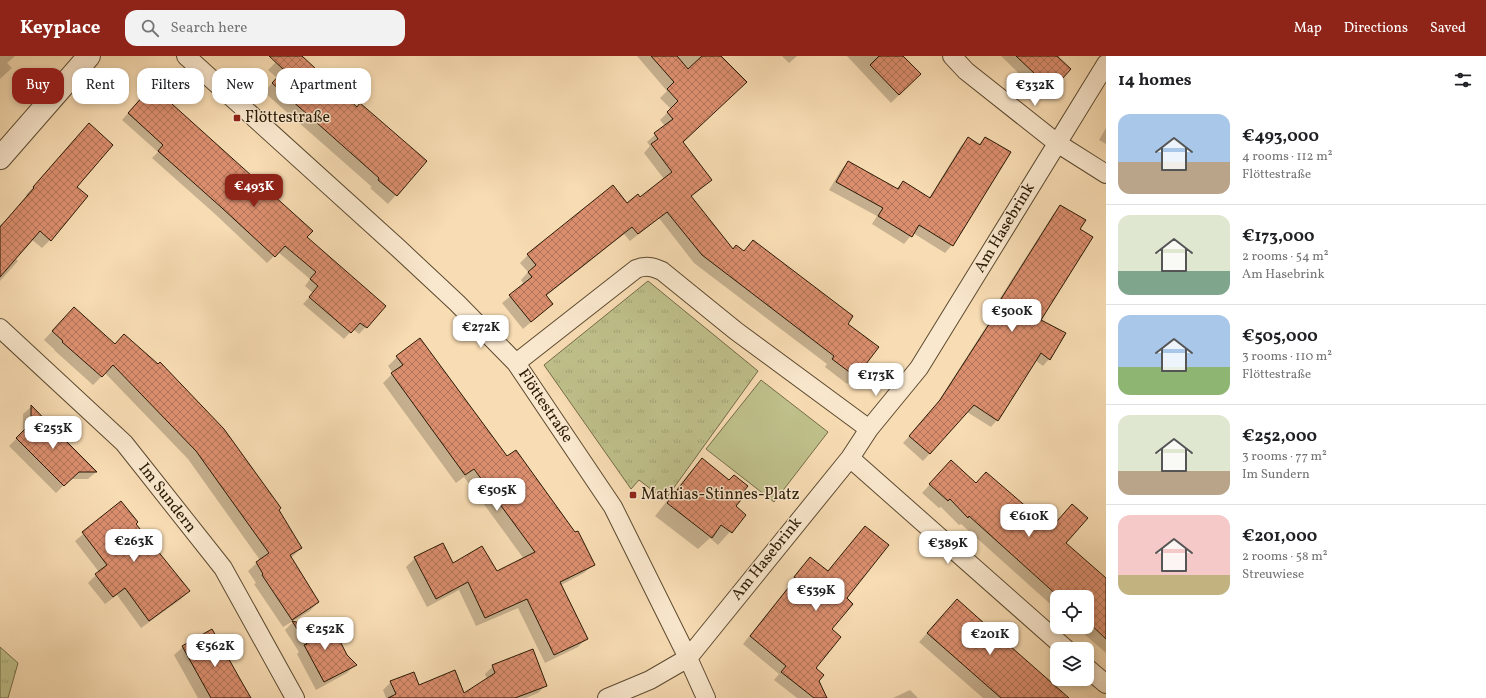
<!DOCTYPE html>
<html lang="en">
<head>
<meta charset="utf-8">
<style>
  :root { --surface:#fff; --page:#f2f2f2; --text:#202124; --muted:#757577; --line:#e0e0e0; --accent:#8f2418 }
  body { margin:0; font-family:Vollkorn,serif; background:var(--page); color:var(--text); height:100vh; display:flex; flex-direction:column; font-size:15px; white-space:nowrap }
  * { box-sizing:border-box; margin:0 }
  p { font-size:13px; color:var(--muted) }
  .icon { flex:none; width:22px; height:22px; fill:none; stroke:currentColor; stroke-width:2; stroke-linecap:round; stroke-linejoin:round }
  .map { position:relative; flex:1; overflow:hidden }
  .details { display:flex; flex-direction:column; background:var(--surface); width:380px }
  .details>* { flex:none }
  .top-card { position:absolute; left:12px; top:12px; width:380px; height:36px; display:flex; gap:8px }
  .fabs { position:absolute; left:1050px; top:534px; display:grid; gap:8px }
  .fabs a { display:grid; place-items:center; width:44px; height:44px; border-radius:8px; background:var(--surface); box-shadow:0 2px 6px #0003; font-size:20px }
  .price { position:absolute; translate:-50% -34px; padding:0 9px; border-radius:8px; background:#fff; color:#222; font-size:13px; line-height:26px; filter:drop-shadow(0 1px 2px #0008) }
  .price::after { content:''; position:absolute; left:50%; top:24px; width:12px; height:9px; margin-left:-6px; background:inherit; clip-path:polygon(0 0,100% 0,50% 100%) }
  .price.active { background:var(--accent); color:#fff }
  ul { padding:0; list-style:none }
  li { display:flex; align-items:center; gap:12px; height:100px; padding:0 12px }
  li+li { border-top:1px solid var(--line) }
  li span { display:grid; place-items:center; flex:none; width:112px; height:80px; border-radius:12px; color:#555 }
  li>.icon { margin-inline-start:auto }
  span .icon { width:48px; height:48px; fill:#fffc; stroke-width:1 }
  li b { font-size:17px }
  h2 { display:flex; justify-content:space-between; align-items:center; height:48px; padding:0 12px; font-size:17px }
  .tag { padding:0 14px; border-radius:12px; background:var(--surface); box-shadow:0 2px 6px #0003; font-size:14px; line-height:36px }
  .tag.active { background:var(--accent); color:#fff }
  header { display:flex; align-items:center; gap:24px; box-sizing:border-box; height:56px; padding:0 20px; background:var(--accent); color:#fff }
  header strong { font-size:19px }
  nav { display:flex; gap:22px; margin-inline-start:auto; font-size:14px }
  .search { width:280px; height:36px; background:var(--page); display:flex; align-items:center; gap:10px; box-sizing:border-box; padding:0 14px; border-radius:12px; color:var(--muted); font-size:15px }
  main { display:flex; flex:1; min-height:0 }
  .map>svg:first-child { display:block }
  .grass { fill:#bfc08b; stroke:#746c48 }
  .park { fill:url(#park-tufts); stroke:#746c48 }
  .shadow { fill:#0003 }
  .building { fill:url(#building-cross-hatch); stroke:#281904 }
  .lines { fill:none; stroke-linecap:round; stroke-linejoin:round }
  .minor-casing { stroke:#5c4a30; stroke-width:20 }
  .tertiary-casing { stroke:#5c4a30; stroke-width:24 }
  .minor { stroke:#fae8ce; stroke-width:18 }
  .tertiary { stroke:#fae8ce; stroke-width:22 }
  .poi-dot { fill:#8f2418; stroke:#fae8ce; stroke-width:1.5 }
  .labels { text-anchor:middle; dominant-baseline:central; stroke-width:3; stroke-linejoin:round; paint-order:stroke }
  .poi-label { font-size:16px; fill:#281904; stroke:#fae8ce; text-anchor:start }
  .street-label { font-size:16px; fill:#281904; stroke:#fae8ce }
</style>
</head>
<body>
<header>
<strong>Keyplace</strong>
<div class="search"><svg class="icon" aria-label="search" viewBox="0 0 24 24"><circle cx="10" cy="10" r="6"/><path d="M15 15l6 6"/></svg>Search here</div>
<nav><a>Map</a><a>Directions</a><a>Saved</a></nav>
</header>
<main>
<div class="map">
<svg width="1106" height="642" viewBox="0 0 1106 642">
  <defs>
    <pattern id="park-tufts" width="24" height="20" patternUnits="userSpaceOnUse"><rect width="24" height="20" fill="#bfc08b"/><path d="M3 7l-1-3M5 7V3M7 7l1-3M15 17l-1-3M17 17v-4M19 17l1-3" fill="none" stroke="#a4a476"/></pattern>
    <pattern id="building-cross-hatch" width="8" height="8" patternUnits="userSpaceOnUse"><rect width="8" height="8" fill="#dc8f6f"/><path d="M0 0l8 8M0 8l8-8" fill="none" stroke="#b27459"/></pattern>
  </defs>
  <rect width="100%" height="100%" fill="#f8dcb3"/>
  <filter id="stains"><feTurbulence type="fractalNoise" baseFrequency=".005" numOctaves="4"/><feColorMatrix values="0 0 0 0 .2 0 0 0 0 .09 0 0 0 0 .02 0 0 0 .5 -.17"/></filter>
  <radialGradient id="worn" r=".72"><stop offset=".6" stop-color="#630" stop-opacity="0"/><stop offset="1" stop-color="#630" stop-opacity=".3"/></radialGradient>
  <path class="grass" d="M 761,324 L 828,376 L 774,446 L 706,393 Z"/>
  <path class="park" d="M 648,225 L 758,315 L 665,444 L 639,424 L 631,433 L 544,309 Z
    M 0,591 L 18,607 L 8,642 L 0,642 Z"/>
  <path class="shadow" d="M 0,0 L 15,0 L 7,7 L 12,12 L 0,23 Z
    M 282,0 L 300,0 L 357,52 L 426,105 L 388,148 L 370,132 L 372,131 L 264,36 L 277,22 L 268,14 Z
    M 637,0 L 720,0 L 682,87 L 711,124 L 691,141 L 732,194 L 846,268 L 877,291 L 855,320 L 847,328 L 825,311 L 827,308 L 694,207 L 659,162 L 630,185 L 624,178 L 546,240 L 552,248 L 523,273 L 502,247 L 524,229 L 521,224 L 528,216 L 520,207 L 528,199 L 640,142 L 664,123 L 644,97 L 650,90 L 647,86 L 665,70 L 660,64 L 671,53 L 660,42 L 667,35 Z
    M 782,0 L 797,0 L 789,7 Z
    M 847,0 L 902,0 L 920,18 L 891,47 Z
    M 1001,0 L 1060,0 L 1058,2 L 1070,13 L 1043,41 Z
    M 145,38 L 385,250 L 359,278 L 353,273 L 344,283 L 303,248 L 313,237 L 305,230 L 310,223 L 278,196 L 267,207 L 215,158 L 152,102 L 158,96 L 122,64 Z
    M 1106,72 L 1106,88 L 1099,84 Z
    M 81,77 L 75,131 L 50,184 L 42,192 L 31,183 L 15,202 L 18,205 L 0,225 L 0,169 L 6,165 L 27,141 L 26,139 Z
    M 985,82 L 1009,97 L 952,189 L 945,197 L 913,177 L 904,188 L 872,168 L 877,160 L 829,134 L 841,114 L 848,106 L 896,133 L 903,126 L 929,142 L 961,90 L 968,83 L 978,89 Z
    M 1061,150 L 1040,265 L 1049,303 L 1043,310 L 1035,304 L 997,364 L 991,371 L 967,356 L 923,405 L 903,387 L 934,352 L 998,252 L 995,250 L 1054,157 Z
    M 66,260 L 278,454 L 301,492 L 291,502 L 318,546 L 310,555 L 283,571 L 254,528 L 256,527 L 248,515 L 260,504 L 188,403 L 105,317 L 93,329 L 54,294 L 55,294 L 44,284 Z
    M 397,301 L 507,402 L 593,509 L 584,517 L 561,529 L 587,582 L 578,591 L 545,607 L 518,552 L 476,570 L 459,534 L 427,551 L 406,511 L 415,502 L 497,516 L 524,503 L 464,421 L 456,427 L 383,327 L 393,317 L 388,310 Z
    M 31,351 L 96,416 L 88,423 L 70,423 L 56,437 L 9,390 L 23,376 L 23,358 Z
    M 702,404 L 729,425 L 735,450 L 745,459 L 718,489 L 710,482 L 698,493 L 655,460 L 690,416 Z
    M 951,405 L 976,428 L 1065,487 L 1106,524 L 1106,597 L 1076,571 L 1087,571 L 1087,541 L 1057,541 L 1057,554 L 961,468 L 959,469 L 941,451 L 939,452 L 922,437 Z
    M 121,446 L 135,468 L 189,535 L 181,543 L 141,572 L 117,539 L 105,548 L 88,527 L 99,516 L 75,485 Z
    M 865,471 L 846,543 L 830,573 L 815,612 L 818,625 L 826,642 L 797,642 L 774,624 L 779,618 L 743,588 L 789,530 L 787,529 L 802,510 L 827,516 Z
    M 949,553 L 1068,642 L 983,642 L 919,586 Z
    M 293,566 L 338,584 L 346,600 L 355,609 L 347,617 L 316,634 L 297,598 L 299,596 L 285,574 Z
    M 183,591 L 249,642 L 198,642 L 174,599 Z
    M 493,610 L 546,629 L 538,637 L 526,642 L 386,642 L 383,634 L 391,626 L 464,638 L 487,623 L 485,618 Z
    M 910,634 L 918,642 L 893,642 Z"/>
  <path class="building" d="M 269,0 L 302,0 L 357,51 L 360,47 L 427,105 L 397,140 L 378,124 L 379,122 L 272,27 L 284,14 Z
    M 651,0 L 677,0 L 688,13 L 702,0 L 721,0 L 747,26 L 683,86 L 712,124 L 691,140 L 733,193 L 736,189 L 744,195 L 753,184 L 853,260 L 848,268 L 879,291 L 856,321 L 832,303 L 834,300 L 702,199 L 667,156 L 638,178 L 632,171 L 546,239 L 553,248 L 531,266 L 509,239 L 532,221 L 528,216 L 536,209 L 527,198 L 613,129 L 627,147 L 638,138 L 640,141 L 672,116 L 651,88 L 658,83 L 654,77 L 673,63 L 667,56 L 678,45 L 667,33 L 674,26 Z
    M 879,0 L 903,0 L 921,18 L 899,39 L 870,9 Z
    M 1016,0 L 1057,0 L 1071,13 L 1052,34 Z
    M 152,30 L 313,175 L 307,181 L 386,250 L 367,272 L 360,267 L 351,277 L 309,241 L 318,230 L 310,223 L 316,216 L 285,190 L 275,201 L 222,152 L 158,95 L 163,89 L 128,57 Z
    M 89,67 L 113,89 L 77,131 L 88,140 L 51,185 L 40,175 L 0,221 L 0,171 L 34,132 L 33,131 Z
    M 968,81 L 980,89 L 985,81 L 1011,96 L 953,190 L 919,169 L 912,181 L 878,160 L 883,152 L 836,126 L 848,105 L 898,133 L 903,125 L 930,142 Z
    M 1060,149 L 1086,164 L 1080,173 L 1093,181 L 1041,264 L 1066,277 L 1050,304 L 1041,297 L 998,365 L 974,349 L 930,398 L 909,380 L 940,344 L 1004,245 L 1001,243 Z
    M 74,251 L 115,288 L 124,278 L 158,308 L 160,306 L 224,373 L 281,452 L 279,454 L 302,492 L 290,499 L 319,546 L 292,564 L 262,519 L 263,518 L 256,506 L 269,497 L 196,395 L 113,309 L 102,321 L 62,286 L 63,285 L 52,275 Z
    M 420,282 L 507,400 L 516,394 L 575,476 L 578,475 L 595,509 L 560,526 L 588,583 L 554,599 L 527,543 L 485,562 L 468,526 L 436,543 L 414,501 L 443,487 L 453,507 L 482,490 L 497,515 L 535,496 L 474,413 L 465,419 L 391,317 L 403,309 L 396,300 Z
    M 31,349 L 64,383 L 97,416 L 79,416 L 64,430 L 16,382 L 31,367 Z
    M 702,402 L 729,424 L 734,419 L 748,430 L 744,435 L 746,438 L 736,450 L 746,459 L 732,477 L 721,469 L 712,482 L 667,447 Z
    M 951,404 L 976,427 L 986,416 L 1051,472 L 1072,448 L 1088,462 L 1066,487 L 1106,522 L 1106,583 L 1087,565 L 1087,541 L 1059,541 L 969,460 L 968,462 L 950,443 L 948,445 L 929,428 Z
    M 121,445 L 138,466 L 136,468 L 190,535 L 149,565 L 125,532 L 113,541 L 104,530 L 95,518 L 107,509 L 82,476 Z
    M 865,470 L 889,489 L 847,542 L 853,548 L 832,573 L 841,581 L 816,612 L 824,619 L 819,625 L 827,642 L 814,642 L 781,616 L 786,610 L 750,580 L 796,522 L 794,521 L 810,501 L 828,515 Z
    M 957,543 L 985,568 L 1069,642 L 1001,642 L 927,577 Z
    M 292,565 L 338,576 L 339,583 L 347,599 L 357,609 L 324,626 L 304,589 L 307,588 Z
    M 212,573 L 240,623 L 251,642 L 211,642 L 182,590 Z
    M 533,593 L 547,630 L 515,642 L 388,642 L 396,638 L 390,625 L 414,616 L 419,629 L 455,614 L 464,637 L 495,617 L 492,609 Z"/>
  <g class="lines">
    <defs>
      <path id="minor" d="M 186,0 L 397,191 L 457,247 L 516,307 L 613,451 L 688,602 L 706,642
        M 952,0 L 966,15 L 1057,87 L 1106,118
        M 0,272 L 124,387 L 223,512 L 295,642
        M 516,307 L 636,213 C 646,209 653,211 662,215 L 736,275 L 869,373
        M 850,402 L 1066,593
        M 1087,612 L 1106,628
        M 607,642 L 650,624 L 688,602 L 850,402 L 869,373 L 919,312 L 1106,8"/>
      <path id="tertiary" d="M 0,102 L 89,0"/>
    </defs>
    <use href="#minor" class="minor-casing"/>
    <use href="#tertiary" class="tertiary-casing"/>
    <use href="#minor" class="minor"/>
    <use href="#tertiary" class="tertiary"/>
  </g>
  <g class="poi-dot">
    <rect x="233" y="58" width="8" height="8" rx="2"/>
    <rect x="629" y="435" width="8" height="8" rx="2"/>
  </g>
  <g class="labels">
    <g class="poi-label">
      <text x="245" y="62">Flöttestraße</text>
      <text x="641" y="439">Mathias-Stinnes-Platz</text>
    </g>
    <g class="street-label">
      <text transform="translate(1005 172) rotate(-59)">Am Hasebrink</text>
      <text transform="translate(545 350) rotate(56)">Flöttestraße</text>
      <text transform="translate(167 442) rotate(52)">Im Sundern</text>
      <text transform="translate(767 503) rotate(-51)">Am Hasebrink</text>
    </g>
  </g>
  <rect width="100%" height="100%" filter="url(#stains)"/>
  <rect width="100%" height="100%" fill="url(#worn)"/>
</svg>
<div class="fabs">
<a><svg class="icon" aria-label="locate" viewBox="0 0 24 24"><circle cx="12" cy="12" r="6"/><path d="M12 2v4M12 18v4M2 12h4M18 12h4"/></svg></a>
<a><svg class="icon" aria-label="layers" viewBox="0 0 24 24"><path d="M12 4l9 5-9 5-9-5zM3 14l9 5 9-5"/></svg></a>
</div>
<b class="price" style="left:1035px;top:51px">€332K</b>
<b class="price active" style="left:254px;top:152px">€493K</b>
<b class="price" style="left:1012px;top:277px">€500K</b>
<b class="price" style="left:481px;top:293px">€272K</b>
<b class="price" style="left:876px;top:341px">€173K</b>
<b class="price" style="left:53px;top:394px">€253K</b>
<b class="price" style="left:497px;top:456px">€505K</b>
<b class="price" style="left:1029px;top:482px">€610K</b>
<b class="price" style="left:134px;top:507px">€263K</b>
<b class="price" style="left:948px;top:509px">€389K</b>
<b class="price" style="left:816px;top:556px">€539K</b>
<b class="price" style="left:325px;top:595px">€252K</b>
<b class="price" style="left:990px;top:600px">€201K</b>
<b class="price" style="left:215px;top:612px">€562K</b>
<div class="top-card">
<a class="tag active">Buy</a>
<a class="tag">Rent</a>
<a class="tag">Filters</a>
<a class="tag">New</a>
<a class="tag">Apartment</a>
</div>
</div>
<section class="details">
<h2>14 homes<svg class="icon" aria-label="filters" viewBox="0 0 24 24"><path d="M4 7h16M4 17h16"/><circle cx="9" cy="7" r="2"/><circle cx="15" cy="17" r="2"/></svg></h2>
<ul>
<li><span style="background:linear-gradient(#a9c7e8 60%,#b9a48a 0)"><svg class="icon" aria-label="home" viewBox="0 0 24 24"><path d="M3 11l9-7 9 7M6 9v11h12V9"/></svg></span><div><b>€493,000</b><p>4 rooms · 112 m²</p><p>Flöttestraße</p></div></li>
<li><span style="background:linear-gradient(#dfe7d0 70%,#7fa58c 0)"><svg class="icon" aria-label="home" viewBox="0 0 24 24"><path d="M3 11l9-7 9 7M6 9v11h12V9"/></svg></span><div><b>€173,000</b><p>2 rooms · 54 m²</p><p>Am Hasebrink</p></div></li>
<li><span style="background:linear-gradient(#a9c7e8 65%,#8fb573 0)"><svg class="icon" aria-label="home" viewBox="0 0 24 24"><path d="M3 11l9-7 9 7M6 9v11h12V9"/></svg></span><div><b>€505,000</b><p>3 rooms · 110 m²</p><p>Flöttestraße</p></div></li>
<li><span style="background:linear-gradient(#dfe7d0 70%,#b9a48a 0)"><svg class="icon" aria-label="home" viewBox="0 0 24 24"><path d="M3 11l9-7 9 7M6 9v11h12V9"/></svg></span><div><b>€252,000</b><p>3 rooms · 77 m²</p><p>Im Sundern</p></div></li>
<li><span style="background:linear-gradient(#f6c9c9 75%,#c2b280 0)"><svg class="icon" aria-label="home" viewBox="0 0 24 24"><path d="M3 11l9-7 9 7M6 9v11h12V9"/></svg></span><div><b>€201,000</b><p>2 rooms · 58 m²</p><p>Streuwiese</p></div></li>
</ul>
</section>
</main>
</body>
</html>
